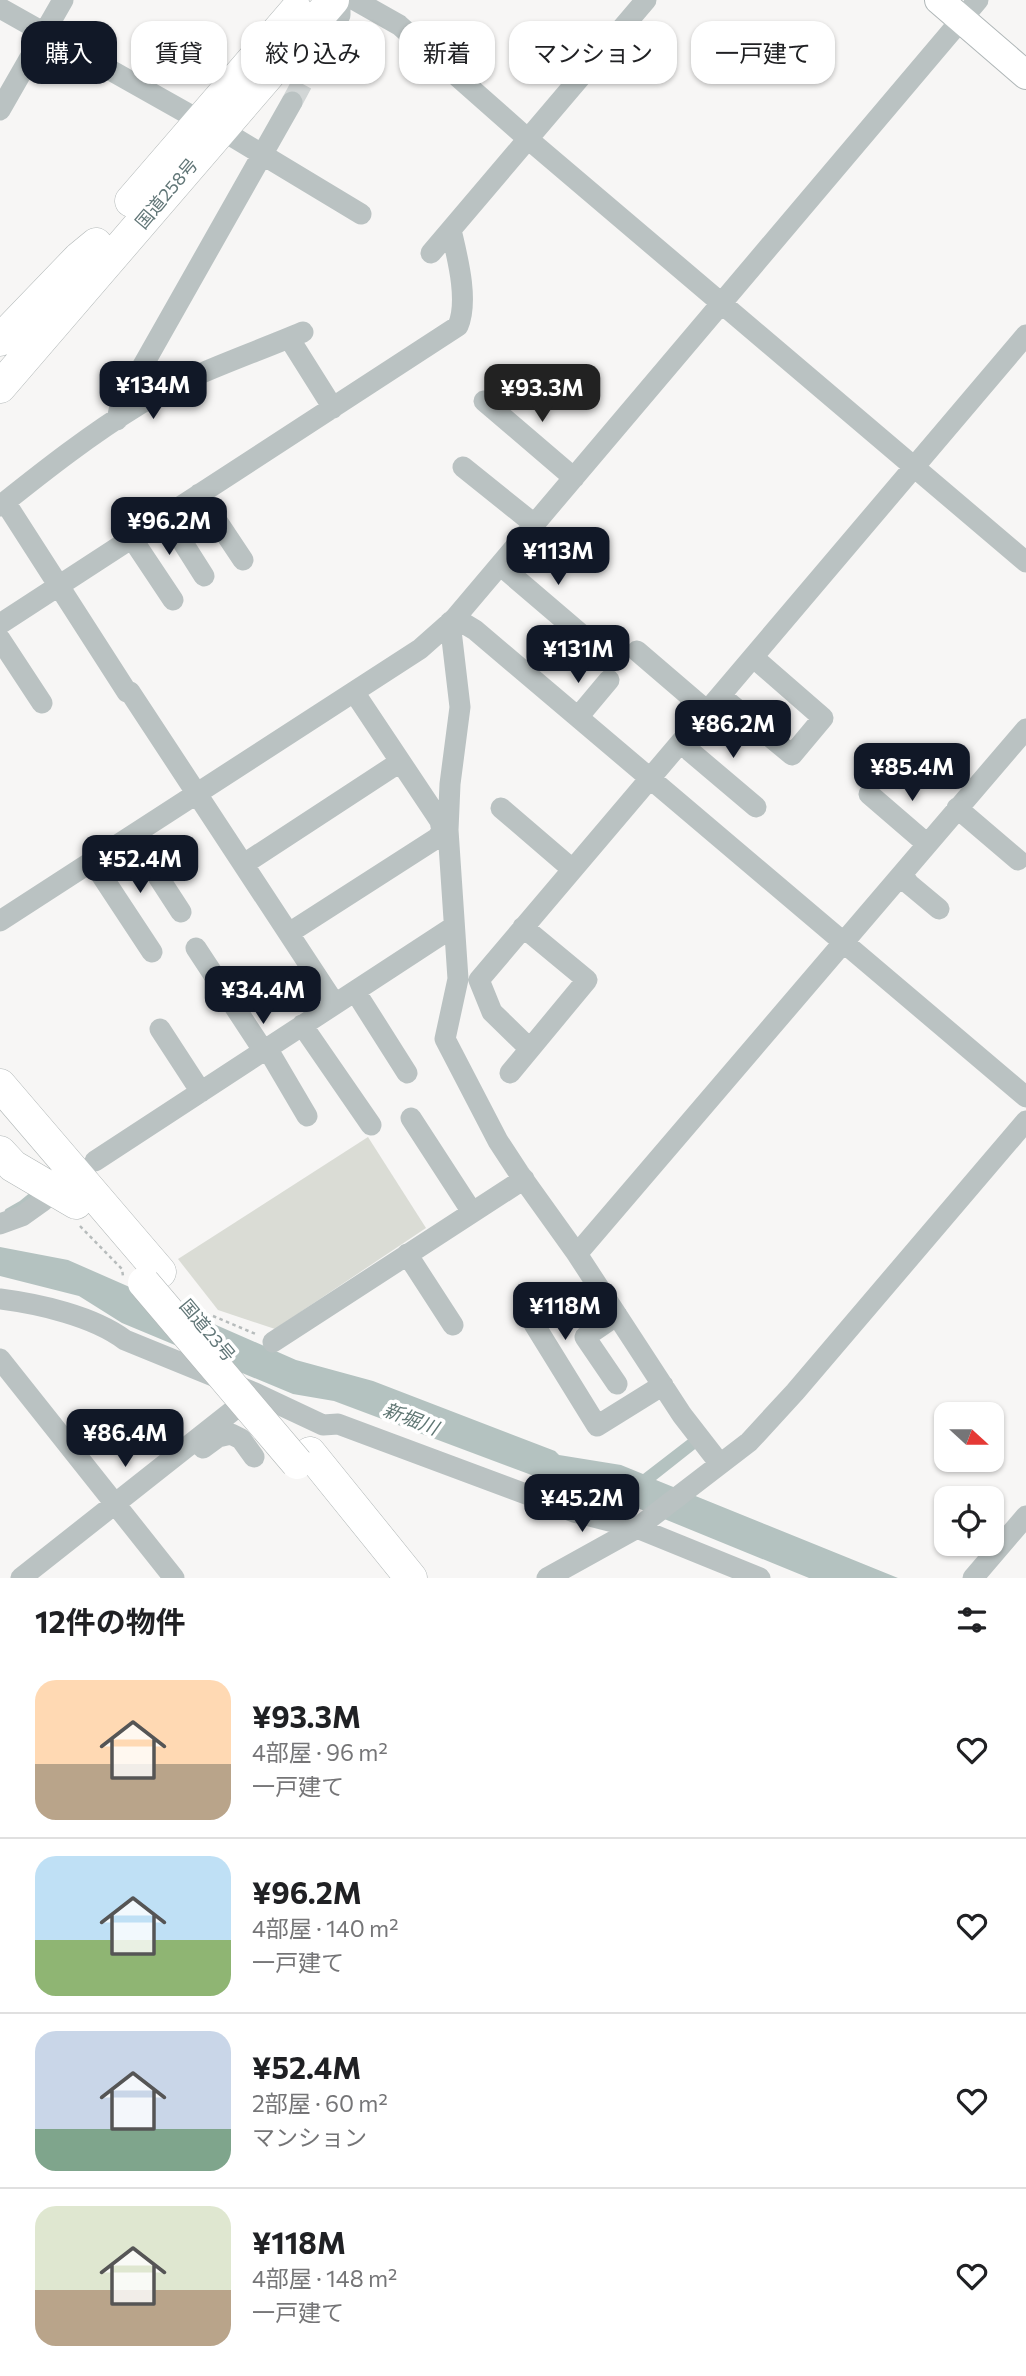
<!DOCTYPE html>
<html lang="ja">
<head>
<meta charset="utf-8">
<style>
  :root { --surface:#fff; --page:#f2f2f2; --text:#202124; --muted:#757577; --line:#e0e0e0; --accent:#111827 }
  body { margin:0; font-family:Commissioner,"Noto Sans JP",sans-serif; background:var(--page); color:var(--text); height:100vh; display:flex; flex-direction:column; font-size:26px; white-space:nowrap }
  * { box-sizing:border-box; margin:0 }
  p { font-size:23px; color:var(--muted) }
  .icon { flex:none; width:38px; height:38px; fill:none; stroke:currentColor; stroke-width:2; stroke-linecap:round; stroke-linejoin:round }
  .map { position:relative; height:1578px; overflow:hidden }
  .drawer { display:flex; flex-direction:column; background:var(--surface); flex:1 }
  .drawer>* { flex:none }
  .hud { position:absolute; left:21px; top:21px; width:985px; height:63px; display:flex; gap:14px }
  .needle { width:46px; rotate:111deg }
  .buttons { position:absolute; left:934px; top:1402px; display:grid; gap:14px }
  .buttons a { display:grid; place-items:center; width:70px; height:70px; border-radius:14px; background:var(--surface); box-shadow:0 2px 5px #0004; font-size:35px }
  .price { position:absolute; translate:-50% -60px; padding:0 16px; border-radius:14px; background:var(--accent); color:#fff; font-size:23px; line-height:46px; filter:drop-shadow(0 2px 4px #0008) }
  .price::after { content:''; position:absolute; left:50%; top:42px; width:21px; height:16px; margin-left:-10px; background:inherit; clip-path:polygon(0 0,100% 0,50% 100%) }
  .price.active { background:#222; color:#fff }
  ul { padding:0; list-style:none }
  li { display:flex; align-items:center; gap:21px; height:175px; padding:0 35px }
  li+li { border-top:2px solid var(--line) }
  li span { display:grid; place-items:center; flex:none; width:196px; height:140px; border-radius:21px; color:#555 }
  li>.icon { margin-inline-start:auto }
  span .icon { width:84px; height:84px; fill:#fffc; stroke-width:1 }
  li b { font-size:30px }
  h2 { display:flex; justify-content:space-between; align-items:center; height:84px; padding:0 35px; font-size:30px }
  .chip { padding:0 24px; border-radius:21px; background:var(--surface); box-shadow:0 2px 5px #0004; font-size:24px; line-height:63px }
  .chip.active { background:var(--accent); color:#fff }
  .map>svg:first-child { display:block }
  .green { fill:#dadcd5 }
  .water { fill:#b4c2c0 }
  .lines { fill:none; stroke-linecap:round; stroke-linejoin:round }
  .stream { stroke:#b4c2c0; stroke-width:4.5 }
  .minor-tunnel { stroke:#d2d6d6; stroke-width:21; stroke-dasharray:21 10; stroke-linecap:butt }
  .major-casing { stroke:#afb6b7; stroke-width:30 }
  .highway-casing { stroke:#b1b7b7; stroke-width:33 }
  .path { stroke:#b7bcbc; stroke-width:2.5; stroke-dasharray:3.5 3.5; stroke-linecap:butt }
  .minor { stroke:#bac2c2; stroke-width:21 }
  .major { stroke:#fff; stroke-width:28 }
  .highway { stroke:#fff; stroke-width:32 }
  .highway-bridge-casing { stroke:#b1b7b7; stroke-width:33; stroke-linecap:butt }
  .highway-bridge { stroke:#fff; stroke-width:32 }
  .labels { text-anchor:middle; dominant-baseline:central; stroke-width:7; stroke-linejoin:round; paint-order:stroke }
  .street-label { font-size:18px; fill:#617677; stroke:#fff }
  .water-label { font-size:19px; font-style:italic; fill:#607774; stroke:#fff }
</style>
</head>
<body>
<div class="map">
<svg width="1026" height="1578" viewBox="0 0 1026 1578">
  <rect width="100%" height="100%" fill="#f7f6f5"/>
  <path class="green" d="M 368,1137 L 426,1228 L 275,1329 L 218,1310 L 178,1259 Z"/>
  <path class="water" d="M 0,1247 L 68,1260 L 296,1360 L 373,1381 L 555,1451 L 559,1455 L 621,1465 L 643,1474 L 691,1437 L 699,1446 L 656,1480 L 898,1578 L 809,1578 L 603,1494 L 561,1486 L 334,1401 L 293,1394 L 122,1323 L 79,1296 L 0,1276 Z"/>
  <g class="lines">
    <path class="stream" d="M 7,1211 L 21,1203 L 32,1194"/>
    <path class="minor-tunnel" d="M 292,102 L 308,72"/>
    <defs>
      <path id="major" d="M 939,0 L 1026,75"/>
      <path id="highway" d="M 131,201 L 296,10
        M 0,340 L 79,258 L 96,244
        M 0,387 L 333,0
        M 0,1085 L 160,1272
        M 0,1152 L 13,1166 L 76,1203
        M 310,1453 L 411,1578"/>
    </defs>
    <use href="#major" class="major-casing"/>
    <use href="#highway" class="highway-casing"/>
    <path class="path" d="M 80,1226 L 122,1269 L 123,1276
      M 213,1316 L 258,1335"/>
    <path class="minor" d="M 355,0 L 399,25 L 528,139 L 1026,562
      M 0,8 L 199,120
      M 308,72 L 340,15 L 340,0
      M 0,110 L 63,0
      M 220,129 L 361,214
      M 431,253 L 646,0
      M 289,338 L 333,408
      M 484,401 L 574,478
      M 117,420 L 120,406 L 292,102
      M 463,467 L 534,524
      M 199,494 L 243,560
      M 5,502 L 127,692 L 130,692 L 335,1004
      M 0,506 C 45,470 91,434 140,404 C 190,374 249,355 303,332
      M 166,516 L 204,576
      M 131,537 L 173,600
      M 500,565 L 589,641
      M 455,618 L 475,630 L 1026,1097
      M 450,622 L 460,707 L 450,784 L 448,830 L 458,979 L 445,1039 L 498,1141 L 519,1173 L 577,1254 L 682,1415 L 720,1464
      M 0,624 L 458,326 C 469,300 457,256 451,230
      M 0,639 L 42,703
      M 637,651 L 707,711
      M 354,692 L 440,821 L 442,831
      M 721,696 L 792,755 L 823,718 L 753,657
      M 578,717 L 609,680
      M 682,741 L 691,752 L 756,807
      M 869,794 L 927,844
      M 501,808 L 572,869
      M 957,808 L 1018,860
      M 136,833 L 144,855 L 181,912
      M 92,861 L 152,952
      M 244,864 L 400,762
      M 902,874 L 909,884 L 939,909
      M 0,921 L 420,649 L 455,618 L 978,0
      M 289,933 L 437,838 L 442,831 L 448,830
      M 196,948 L 263,1050
      M 355,991 L 407,1073
      M 302,1025 L 371,1125
      M 160,1029 L 201,1092
      M 267,1048 L 307,1116
      M 529,1048 L 492,1012 L 479,980 L 1026,335
      M 510,1073 L 587,980 L 523,927
      M 411,1118 L 472,1212
      M 95,1161 L 453,927
      M 0,1224 L 22,1216 L 43,1201
      M 407,1254 L 453,1325
      M 577,1254 L 1026,729
      M 0,1299 C 39,1304 93,1316 125,1340 L 255,1393 L 323,1425 L 338,1424 L 574,1512 L 637,1528 L 760,1578
      M 534,1324 L 597,1426 L 663,1385
      M 273,1342 L 524,1179
      M 0,1359 L 174,1578
      M 617,1384 L 585,1337 L 617,1315
      M 203,1448 L 218,1437 L 231,1434 L 241,1439 L 254,1457
      M 21,1578 L 254,1394
      M 547,1578 L 637,1528 L 749,1442 L 795,1392 L 1026,1121
      M 973,1578 L 1026,1516"/>
    <use href="#major" class="major"/>
    <use href="#highway" class="highway"/>
    <defs>
      <path id="highway-bridge" d="M 144,1283 L 297,1463"/>
    </defs>
    <use href="#highway-bridge" class="highway-bridge-casing"/>
    <use href="#highway-bridge" class="highway-bridge"/>
  </g>
  <g class="labels">
    <g class="street-label">
      <text transform="translate(166 193) rotate(-50)">国道258号</text>
      <text transform="translate(208 1330) rotate(50)">国道23号</text>
    </g>
    <g class="water-label">
      <text transform="translate(411 1418) rotate(21)">新堀川</text>
    </g>
  </g>
</svg>
<div class="buttons">
<a><svg class="needle" viewBox="-14 -14 28 28"><path d="M0-13l5 13h-10z" fill="#e53935"/><path d="M0 13l5-13h-10z" fill="#757577"/></svg></a>
<a><svg class="icon" aria-label="locate" viewBox="0 0 24 24"><circle cx="12" cy="12" r="6"/><path d="M12 2v4M12 18v4M2 12h4M18 12h4"/></svg></a>
</div>
<b class="price" style="left:153px;top:421px">¥134M</b>
<b class="price active" style="left:542px;top:424px">¥93.3M</b>
<b class="price" style="left:169px;top:557px">¥96.2M</b>
<b class="price" style="left:558px;top:587px">¥113M</b>
<b class="price" style="left:578px;top:685px">¥131M</b>
<b class="price" style="left:733px;top:760px">¥86.2M</b>
<b class="price" style="left:912px;top:803px">¥85.4M</b>
<b class="price" style="left:140px;top:895px">¥52.4M</b>
<b class="price" style="left:263px;top:1026px">¥34.4M</b>
<b class="price" style="left:565px;top:1342px">¥118M</b>
<b class="price" style="left:125px;top:1469px">¥86.4M</b>
<b class="price" style="left:582px;top:1534px">¥45.2M</b>
<div class="hud">
<a class="chip active">購入</a>
<a class="chip">賃貸</a>
<a class="chip">絞り込み</a>
<a class="chip">新着</a>
<a class="chip">マンション</a>
<a class="chip">一戸建て</a>
</div>
</div>
<section class="drawer">
<h2>12件の物件<svg class="icon" aria-label="filters" viewBox="0 0 24 24"><path d="M4 7h16M4 17h16"/><circle cx="9" cy="7" r="2"/><circle cx="15" cy="17" r="2"/></svg></h2>
<ul>
<li><span style="background:linear-gradient(#ffd9b3 60%,#b9a48a 0)"><svg class="icon" aria-label="home" viewBox="0 0 24 24"><path d="M3 11l9-7 9 7M6 9v11h12V9"/></svg></span><div><b>¥93.3M</b><p>4部屋 · 96 m²</p><p>一戸建て</p></div><svg class="icon" aria-label="heart" viewBox="0 0 24 24"><path d="M12 20l-8-8c-3-5 5-10 8-4 3-6 11-1 8 4z"/></svg></li>
<li><span style="background:linear-gradient(#bfe0f5 60%,#8fb573 0)"><svg class="icon" aria-label="home" viewBox="0 0 24 24"><path d="M3 11l9-7 9 7M6 9v11h12V9"/></svg></span><div><b>¥96.2M</b><p>4部屋 · 140 m²</p><p>一戸建て</p></div><svg class="icon" aria-label="heart" viewBox="0 0 24 24"><path d="M12 20l-8-8c-3-5 5-10 8-4 3-6 11-1 8 4z"/></svg></li>
<li><span style="background:linear-gradient(#c9d6e8 70%,#7fa58c 0)"><svg class="icon" aria-label="home" viewBox="0 0 24 24"><path d="M3 11l9-7 9 7M6 9v11h12V9"/></svg></span><div><b>¥52.4M</b><p>2部屋 · 60 m²</p><p>マンション</p></div><svg class="icon" aria-label="heart" viewBox="0 0 24 24"><path d="M12 20l-8-8c-3-5 5-10 8-4 3-6 11-1 8 4z"/></svg></li>
<li><span style="background:linear-gradient(#dfe7d0 60%,#b9a48a 0)"><svg class="icon" aria-label="home" viewBox="0 0 24 24"><path d="M3 11l9-7 9 7M6 9v11h12V9"/></svg></span><div><b>¥118M</b><p>4部屋 · 148 m²</p><p>一戸建て</p></div><svg class="icon" aria-label="heart" viewBox="0 0 24 24"><path d="M12 20l-8-8c-3-5 5-10 8-4 3-6 11-1 8 4z"/></svg></li>
</ul>
</section>
</body>
</html>
